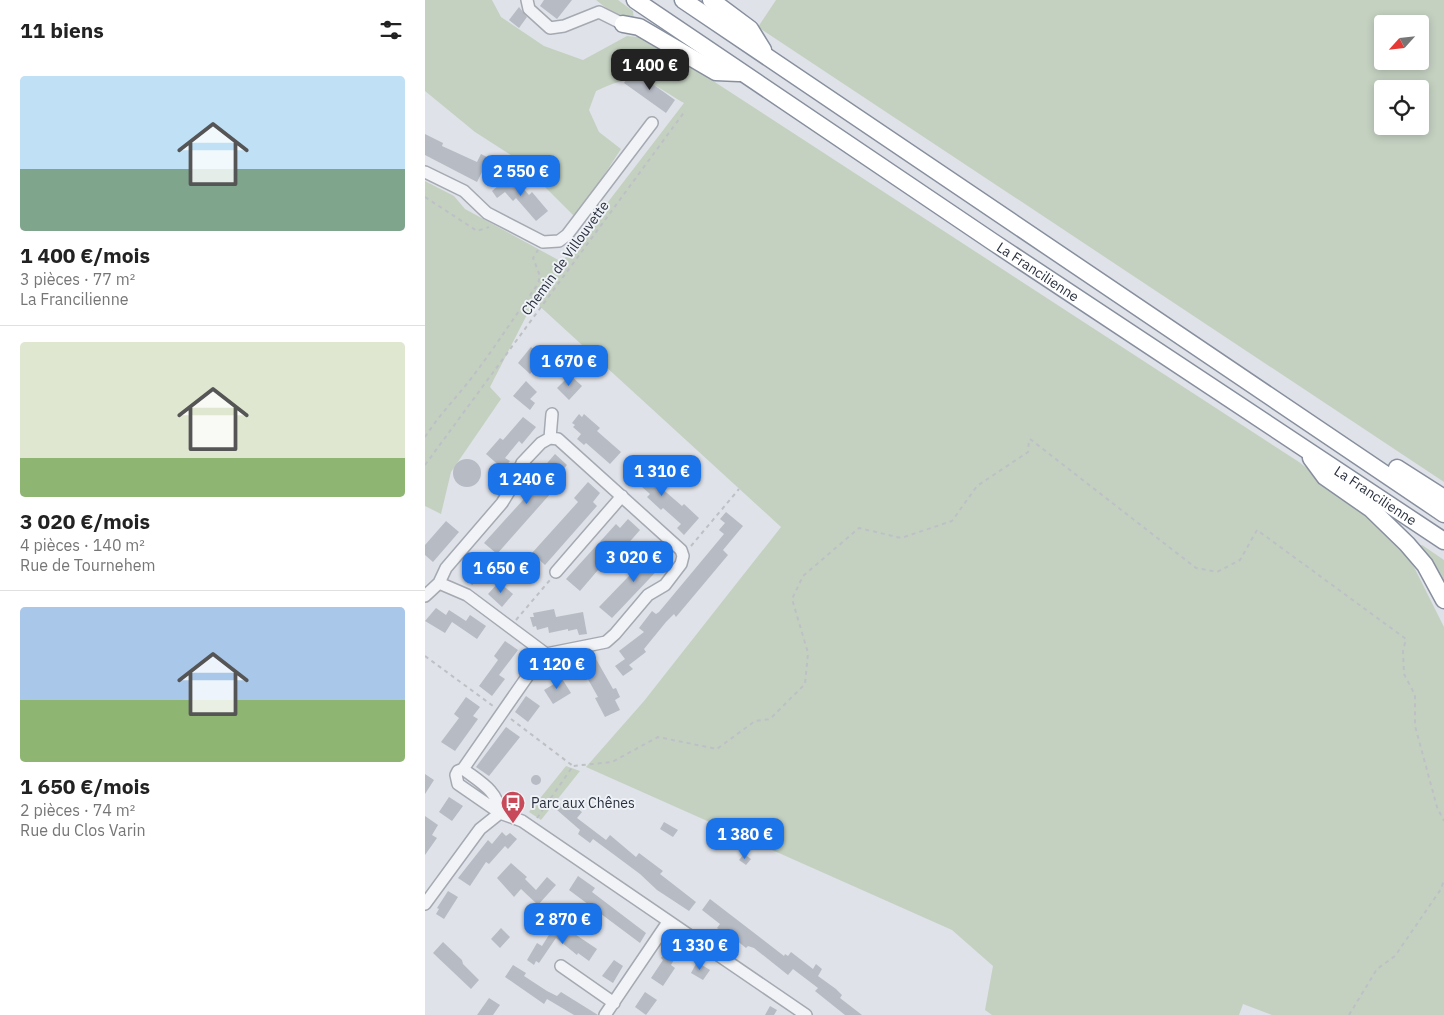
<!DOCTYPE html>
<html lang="fr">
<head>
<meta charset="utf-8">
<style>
  :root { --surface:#fff; --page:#f6f6f6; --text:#222; --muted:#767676; --line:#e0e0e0; --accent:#1a73e8 }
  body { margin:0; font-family:"IBM Plex Sans",sans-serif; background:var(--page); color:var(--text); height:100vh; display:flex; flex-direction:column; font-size:19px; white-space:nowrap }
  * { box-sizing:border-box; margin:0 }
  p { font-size:16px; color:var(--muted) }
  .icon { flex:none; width:28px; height:28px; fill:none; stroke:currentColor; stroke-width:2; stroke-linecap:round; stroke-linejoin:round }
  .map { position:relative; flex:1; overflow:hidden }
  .details { display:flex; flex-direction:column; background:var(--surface); width:425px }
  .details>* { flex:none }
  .needle { width:32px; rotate:243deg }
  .tools { position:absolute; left:949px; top:15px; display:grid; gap:10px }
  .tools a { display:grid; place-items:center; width:55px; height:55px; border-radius:5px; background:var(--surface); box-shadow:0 2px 8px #0003; font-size:25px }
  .price { position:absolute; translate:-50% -42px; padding:0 11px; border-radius:10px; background:var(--accent); color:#fff; font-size:16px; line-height:32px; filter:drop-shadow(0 1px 2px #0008) }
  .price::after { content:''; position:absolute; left:50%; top:30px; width:15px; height:11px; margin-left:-8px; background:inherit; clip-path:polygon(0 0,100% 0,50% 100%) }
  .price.active { background:#222; color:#fff }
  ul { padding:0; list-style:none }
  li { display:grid; align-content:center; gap:10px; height:265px; padding:0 20px }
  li+li { border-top:1px solid var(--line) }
  li span { display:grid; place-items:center; height:155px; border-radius:5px; color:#555 }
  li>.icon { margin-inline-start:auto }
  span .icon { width:90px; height:90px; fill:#fffc; stroke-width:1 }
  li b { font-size:21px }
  h2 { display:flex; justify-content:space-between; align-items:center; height:60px; padding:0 20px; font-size:21px }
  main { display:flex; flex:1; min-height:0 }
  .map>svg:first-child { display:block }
  .green { fill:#c4d1c1; fill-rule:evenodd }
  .building { fill:#b7bbc4 }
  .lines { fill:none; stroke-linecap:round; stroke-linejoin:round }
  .minor-casing { stroke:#a5a9b2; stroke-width:14 }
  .highway-casing { stroke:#878f9e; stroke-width:19 }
  .path { stroke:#bec0c6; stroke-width:2; stroke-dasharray:4 4; stroke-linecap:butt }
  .minor { stroke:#f2f3f6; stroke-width:11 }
  .highway { stroke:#fff; stroke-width:16 }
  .labels { text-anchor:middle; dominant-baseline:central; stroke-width:4; stroke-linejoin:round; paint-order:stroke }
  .street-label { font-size:14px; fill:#29303e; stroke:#eef1f5 }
  .poi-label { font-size:14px; fill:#29303e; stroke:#eef1f5; text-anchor:start }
</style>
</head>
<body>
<main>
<section class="details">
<h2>11 biens<svg class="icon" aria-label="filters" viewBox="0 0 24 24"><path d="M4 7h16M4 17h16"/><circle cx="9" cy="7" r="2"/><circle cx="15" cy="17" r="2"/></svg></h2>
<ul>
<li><span style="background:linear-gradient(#bfe0f5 60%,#7fa58c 0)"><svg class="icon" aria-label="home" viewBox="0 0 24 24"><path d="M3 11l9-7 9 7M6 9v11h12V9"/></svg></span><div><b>1 400 €/mois</b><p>3 pièces · 77 m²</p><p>La Francilienne</p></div></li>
<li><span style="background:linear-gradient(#dfe7d0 75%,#8fb573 0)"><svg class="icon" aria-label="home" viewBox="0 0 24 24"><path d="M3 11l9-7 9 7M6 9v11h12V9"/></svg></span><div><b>3 020 €/mois</b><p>4 pièces · 140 m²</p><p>Rue de Tournehem</p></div></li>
<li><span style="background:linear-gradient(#a9c7e8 60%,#8fb573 0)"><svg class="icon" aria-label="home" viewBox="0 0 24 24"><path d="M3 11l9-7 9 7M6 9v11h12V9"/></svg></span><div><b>1 650 €/mois</b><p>2 pièces · 74 m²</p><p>Rue du Clos Varin</p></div></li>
</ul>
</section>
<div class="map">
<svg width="1019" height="1015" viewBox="0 0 1019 1015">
  <rect width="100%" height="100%" fill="#dfe2e8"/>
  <path class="green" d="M 0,0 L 67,0 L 76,17 L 119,46 L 158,60 L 202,36 L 222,38 L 874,462 L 951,522 L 986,561 L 1019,627 L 1019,1015 L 847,1015 L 818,1004 L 814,1015 L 567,1015 L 560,1010 L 568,966 L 527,930 L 161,767 L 219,701 L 356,527 L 109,301 L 65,387 L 76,399 L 26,472 L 16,514 L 0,506 L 0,181 L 29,196 L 40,209 L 137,262 L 259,103 C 220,80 216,70 171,91 L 164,110 L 174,132 L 196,149 L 151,218 L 92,159 L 50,132 L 0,91 Z
    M 171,0 L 193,0 L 208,11 L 209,22 L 189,14 Z
    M 351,0 L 1019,0 L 1019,482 L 333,27 ZM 958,24 L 995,24 L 995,61 L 958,61 ZM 958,89 L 995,89 L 995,126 L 958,126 Z
    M 997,545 L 1019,560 L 1019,585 L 991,548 Z
    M 141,766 L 155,771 L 116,820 L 104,812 Z"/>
  <path class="building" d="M 119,0 L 147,0 L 132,19 L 115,6 Z
    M 94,7 L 102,17 L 94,28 L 84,20 Z
    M 208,70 L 250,100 L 241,113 L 199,83 Z
    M 0,134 L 18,143 L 17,146 L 52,162 L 56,154 L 64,158 L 52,182 L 0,155 Z
    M 86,175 L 104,195 L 107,192 L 123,211 L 111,221 L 91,198 L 88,201 L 80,192 L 72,198 L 67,191 Z
    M 106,347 L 119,358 L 105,374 L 93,363 Z
    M 145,375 L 157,386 L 144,400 L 132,388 Z
    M 101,381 L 112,392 L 105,399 L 110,403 L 105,410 L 88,396 Z
    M 154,414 L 157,417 L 159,414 L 175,428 L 172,431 L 196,452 L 185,464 L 161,443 L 159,445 L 152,439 L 156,434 L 148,427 L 150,425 L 147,423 Z
    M 98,417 L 111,427 L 97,444 L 94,441 L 80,458 L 85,461 L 78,469 L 61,454 L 75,438 L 78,440 Z
    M 130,454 L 142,465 L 122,489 L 126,493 L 72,554 L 59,543 L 108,489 L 103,485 Z
    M28 473a14 14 0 1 1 28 0a14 14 0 1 1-28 0Z
    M 212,459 L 228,474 L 230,477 L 227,480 L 257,506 L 259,504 L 274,518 L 259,535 L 252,528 L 256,524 L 238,508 L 236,510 L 222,497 L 225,494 L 200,472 Z
    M 163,482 L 175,493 L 168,502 L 172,506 L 120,565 L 107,553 L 153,502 L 149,498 Z
    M 301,512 L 318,526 L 298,550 L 303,555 L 251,617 L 249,614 L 241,622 L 219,649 L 221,652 L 204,665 L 208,669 L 198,676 L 190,666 L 200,659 L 194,651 L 219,632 L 214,628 L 227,611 L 231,614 L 234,612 L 299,534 L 294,530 L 300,523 L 295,519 Z
    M 203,519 L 215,530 L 201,546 L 197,542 L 155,591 L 141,579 L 191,524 L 195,528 Z
    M 21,521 L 34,532 L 8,562 L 0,555 L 0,545 Z
    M 232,547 L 244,558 L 187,618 L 174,607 Z
    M 52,555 L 65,572 L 47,585 L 41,578 L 46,574 L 39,565 Z
    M 74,582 L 88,594 L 77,607 L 63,594 Z
    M 11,608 L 21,615 L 24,610 L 41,621 L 45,615 L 61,626 L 52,639 L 27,622 L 20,633 L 0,621 Z
    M 129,609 L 131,617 L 158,612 L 162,634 L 154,635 L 152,629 L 143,631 L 143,629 L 124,633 L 123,627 L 112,630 L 111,626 L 108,627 L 105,617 L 109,617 L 108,613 Z
    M 80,641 L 93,650 L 74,675 L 80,679 L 67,696 L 54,686 L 73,660 L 69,656 Z
    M 171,659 L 188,689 L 191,688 L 195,697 L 190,700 L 195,710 L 180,717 L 170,698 L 173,697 L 156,667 Z
    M 134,674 L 146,693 L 128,704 L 119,690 L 129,684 L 126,679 Z
    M 101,696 L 115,706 L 103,722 L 90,712 Z
    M 41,697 L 55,707 L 48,716 L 53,719 L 30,751 L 16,742 L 34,718 L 29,714 Z
    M 81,727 L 95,737 L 64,776 L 51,767 Z
    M 0,774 L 9,780 L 0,794 Z
    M106 780a5 5 0 1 1 10 0a5 5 0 1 1-10 0Z
    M 24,797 L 38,806 L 27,821 L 14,812 Z
    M 140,799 L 157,812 L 152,818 L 181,840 L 185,835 L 211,857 L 214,853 L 238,871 L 235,874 L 271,902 L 264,911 L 232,890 L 215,874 L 168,839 L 165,843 L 153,834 L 155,830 L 132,810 Z
    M 0,816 L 13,825 L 7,835 L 12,838 L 0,855 Z
    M 239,822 L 253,830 L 248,837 L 235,829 Z
    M 77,832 L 81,836 L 85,833 L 92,839 L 83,849 L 80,846 L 64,864 L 61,862 L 45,886 L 33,878 L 63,840 L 67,844 Z
    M 319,854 L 326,859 L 321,865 L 314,860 Z
    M 86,863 L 102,877 L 100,879 L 111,890 L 122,877 L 131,885 L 113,905 L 96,889 L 89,897 L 72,878 Z
    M 153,876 L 170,888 L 167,892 L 221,933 L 215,943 L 144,890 Z
    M 23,891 L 33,897 L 19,919 L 11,914 L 14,909 L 12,908 Z
    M 285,899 L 359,956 L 360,954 L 363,956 L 366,952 L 388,969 L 391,964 L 397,969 L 393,976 L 411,989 L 417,995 L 415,998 L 437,1015 L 420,1015 L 390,991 L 393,988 L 368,969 L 363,975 L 329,948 L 323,946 L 321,948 L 306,936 L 303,940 L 295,934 L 297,932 L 292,928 L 295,924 L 277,910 Z
    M 132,922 L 172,949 L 164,961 L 153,953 L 152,955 L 131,938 L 114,963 L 111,961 L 109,965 L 102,960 L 112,943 L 117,946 Z
    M 76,928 L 85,937 L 75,948 L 66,939 Z
    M 18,942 L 37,960 L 38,964 L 54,980 L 46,989 L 8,953 Z
    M 245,945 L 254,951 L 246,965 L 250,968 L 238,986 L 226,978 L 238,960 L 236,958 Z
    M 189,960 L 198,966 L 188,983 L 177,976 Z
    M 272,962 L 285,970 L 278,980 L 266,973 Z
    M 88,965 L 101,973 L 99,976 L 122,991 L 132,996 L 136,992 L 173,1015 L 149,1015 L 122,999 L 119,1004 L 80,977 Z
    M 220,992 L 232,1000 L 221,1015 L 210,1007 Z
    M 64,998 L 75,1005 L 68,1015 L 52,1015 Z
    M 345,1006 L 352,1010 L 349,1015 L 340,1015 Z"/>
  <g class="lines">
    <defs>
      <path id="minor" d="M 102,0 L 104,9 L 125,28 L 139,26 L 174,12 L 198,24
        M 0,172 L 39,191 L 62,213 L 118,242 L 134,241 L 142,235 L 227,123
        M 125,438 L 127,414
        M 131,572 L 197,496
        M 14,583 L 42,595 L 121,654
        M 0,596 L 14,583 L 21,568 L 77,503 L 88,485 L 97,463 L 116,443 L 125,438
        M 38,769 L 104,674 L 121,654 L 181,642 L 190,634 L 223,595 L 240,585 L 256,564 L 258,556 L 256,550 L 133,439 L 125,438
        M 38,769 C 55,782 73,791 75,813 L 33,784 L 31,775 L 33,771 Z
        M 0,904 L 55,829 L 75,813 L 97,821 L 381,1015
        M 136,966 L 189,1003
        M 180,1015 L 243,922"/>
      <g id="highway">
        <path id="s1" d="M 210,0 L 568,242 L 1019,541"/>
        <path d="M 258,0 L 1019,514"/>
        <path d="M 286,0 L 325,29 L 338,50"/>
        <path d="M 198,24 L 214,27 L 291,72 L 314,73"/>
        <path d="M 886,458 L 900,477 L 946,509 L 982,544 L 1000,565 L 1019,600"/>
        <path d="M 972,468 L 1019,498"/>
      </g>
    </defs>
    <use href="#minor" class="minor-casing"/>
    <use href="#highway" class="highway-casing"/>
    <path class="path" d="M 0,197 L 52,231 L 64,227
      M 0,437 C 14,415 32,397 48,376 C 71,346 91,314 113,284 L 115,276 L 108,258 L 113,250
      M 605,439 L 771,568 L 792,572 L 815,560 L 832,530 L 981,639 L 978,651 L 979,674 L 990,695 L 990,726 L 1012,807 L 1019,821
      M 0,465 L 260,111
      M 266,546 L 314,489
      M 91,620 L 125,580
      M 0,656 L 68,706
      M 86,719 L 148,766
      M 112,818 L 148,766 L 187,762 L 233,737 L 292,749 L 330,721 L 345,719 L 380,684 L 383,653 L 367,599 L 378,576 L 434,528 L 476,538 L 527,521 L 552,486 L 603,452 L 604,439
      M 924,1015 L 952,969 L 970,956 L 1016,889 L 1019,880"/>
    <use href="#minor" class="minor"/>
    <use href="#highway" class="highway"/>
  </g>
  <defs>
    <symbol id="bus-pin" viewBox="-11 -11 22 30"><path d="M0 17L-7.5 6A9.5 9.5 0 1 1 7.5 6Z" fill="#c7495a" stroke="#eef1f5"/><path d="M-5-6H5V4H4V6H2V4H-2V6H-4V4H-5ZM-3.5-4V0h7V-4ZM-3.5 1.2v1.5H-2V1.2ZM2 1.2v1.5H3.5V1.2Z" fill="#fff"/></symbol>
  </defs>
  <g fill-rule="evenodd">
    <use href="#bus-pin" x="74" y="789" width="28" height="38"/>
  </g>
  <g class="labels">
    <g class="street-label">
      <text transform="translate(140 258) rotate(-54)">Chemin de Villouvette</text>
      <text stroke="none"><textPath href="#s1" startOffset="486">La Francilienne</textPath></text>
      <text stroke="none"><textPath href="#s1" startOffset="891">La Francilienne</textPath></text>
    </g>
    <g class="poi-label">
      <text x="106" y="803">Parc aux Chênes</text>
    </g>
  </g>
</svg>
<div class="tools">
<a><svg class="needle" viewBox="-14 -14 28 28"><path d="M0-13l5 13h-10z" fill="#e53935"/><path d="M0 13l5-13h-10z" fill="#767676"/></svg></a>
<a><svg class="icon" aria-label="locate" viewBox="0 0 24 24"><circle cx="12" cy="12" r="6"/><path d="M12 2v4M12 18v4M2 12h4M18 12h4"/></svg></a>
</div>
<b class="price active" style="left:225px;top:91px">1 400 €</b>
<b class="price" style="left:96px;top:197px">2 550 €</b>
<b class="price" style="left:144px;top:387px">1 670 €</b>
<b class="price" style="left:237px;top:497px">1 310 €</b>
<b class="price" style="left:102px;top:505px">1 240 €</b>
<b class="price" style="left:209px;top:583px">3 020 €</b>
<b class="price" style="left:76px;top:594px">1 650 €</b>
<b class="price" style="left:132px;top:690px">1 120 €</b>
<b class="price" style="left:320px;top:860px">1 380 €</b>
<b class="price" style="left:138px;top:945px">2 870 €</b>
<b class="price" style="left:275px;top:971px">1 330 €</b>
</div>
</main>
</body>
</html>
